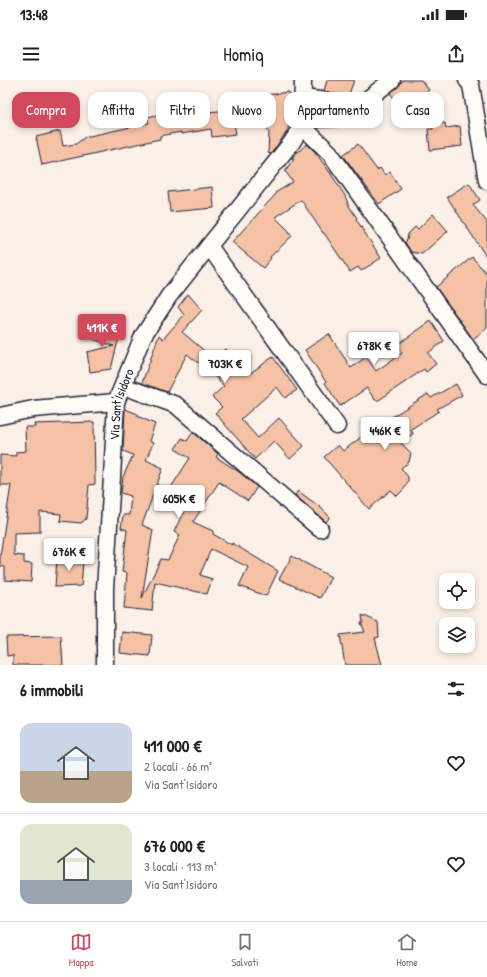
<!DOCTYPE html>
<html lang="it">
<head>
<meta charset="utf-8">
<style>
  :root { --surface:#fff; --page:#f2f2f2; --text:#222; --muted:#767676; --line:#e0e0e0; --accent:#d1495b }
  body { margin:0; font-family:"Patrick Hand",sans-serif; background:var(--page); color:var(--text); height:100vh; display:flex; flex-direction:column; font-size:15px; white-space:nowrap }
  * { box-sizing:border-box; margin:0 }
  p { font-size:13px; color:var(--muted) }
  .icon { flex:none; width:22px; height:22px; fill:none; stroke:currentColor; stroke-width:2; stroke-linecap:round; stroke-linejoin:round }
  .map { position:relative; height:585px; overflow:hidden }
  .drawer { display:flex; flex-direction:column; background:var(--surface); flex:1 }
  .drawer>* { flex:none }
  .guide { position:absolute; left:12px; top:12px; width:463px; height:36px; display:flex; gap:8px }
  .buttons { position:absolute; left:439px; top:493px; display:grid; gap:8px }
  .buttons a { display:grid; place-items:center; width:36px; height:36px; border-radius:8px; background:var(--surface); box-shadow:0 2px 6px #0003; font-size:20px }
  .price { position:absolute; translate:-50% -34px; padding:0 9px; border-radius:4px; background:#fff; color:#222; font-size:13px; line-height:26px; filter:drop-shadow(0 1px 2px #0008) }
  .price::after { content:''; position:absolute; left:50%; top:24px; width:12px; height:9px; margin-left:-6px; background:inherit; clip-path:polygon(0 0,100% 0,50% 100%) }
  .price.current { background:var(--accent); color:#fff }
  ul { padding:0; list-style:none }
  li { display:flex; align-items:center; gap:12px; height:100px; padding:0 20px }
  li+li { border-top:1px solid var(--line) }
  li span { display:grid; place-items:center; flex:none; width:112px; height:80px; border-radius:12px; color:#555 }
  li>.icon { margin-inline-start:auto }
  span .icon { width:48px; height:48px; fill:#fffc; stroke-width:1 }
  li b { font-size:17px }
  h2 { display:flex; justify-content:space-between; align-items:center; height:48px; padding:0 20px; font-size:17px }
  .pill { padding:0 14px; border-radius:12px; background:var(--surface); box-shadow:0 2px 6px #0003; font-size:14px; line-height:36px }
  .pill.current { background:var(--accent); color:#fff }
  .status { display:flex; justify-content:space-between; align-items:center; height:28px; padding:0 20px; background:var(--surface); direction:ltr }
  .status svg { height:11px; fill:currentColor }
  header { display:flex; justify-content:space-between; align-items:center; height:52px; padding:0 20px; background:var(--surface); font-size:18px; font-weight:600 }
  .tabs { display:flex; justify-content:space-around; align-items:center; height:56px; border-top:1px solid var(--line); background:var(--surface); font-size:11px; color:var(--muted) }
  .tabs a { display:grid; justify-items:center; gap:2px }
  .tabs .current { color:var(--accent) }
  .map>svg:first-child { display:block }
  .building { fill:#f5c2a6; stroke:#22223b }
  .lines { fill:none; stroke-linecap:round; stroke-linejoin:round }
  .minor-casing { stroke:#22223b; stroke-width:19 }
  .minor { stroke:#fdfcf7; stroke-width:16 }
  .labels { text-anchor:middle; dominant-baseline:central; stroke-width:3; stroke-linejoin:round; paint-order:stroke }
  .street-label { font-size:13px; fill:#22223b; stroke:#fdfcf7 }
</style>
</head>
<body>
<div class="status"><b>13:48</b><svg viewBox="0 0 49 12"><path d="M0 12V9h3v3zM5 12V6h3v6zM10 12V3h3v9zM15 12V0h3v12zM26 1h20v11H26zM47 4h2v5h-2z"/></svg></div>
<header><svg class="icon" aria-label="menu" viewBox="0 0 24 24"><path d="M4 6h16M4 12h16M4 18h16"/></svg>Homiq<svg class="icon" aria-label="share" viewBox="0 0 24 24"><path d="M12 15V3M7 8l5-5 5 5M5 13v7h14v-7"/></svg></header>
<div class="map">
<svg width="487" height="585" viewBox="0 0 487 585">
  <rect width="100%" height="100%" fill="#fbf0e7"/>
  <filter id="ink" filterUnits="userSpaceOnUse"><feTurbulence type="fractalNoise" baseFrequency=".025" numOctaves="2"/><feDisplacementMap in="SourceGraphic" scale="8" xChannelSelector="R" yChannelSelector="G"/><feConvolveMatrix kernelMatrix="1 2 1 2 8 2 1 2 1" color-interpolation-filters="sRGB"/></filter>
  <g filter="url(#ink)">
    <path class="building" d="M 327,0 L 354,0 L 348,17 L 324,11 Z
      M 403,0 L 421,0 L 429,10 L 406,28 L 401,22 L 398,23 L 390,13 L 398,7 Z
      M 289,12 L 290,32 L 288,50 L 271,74 L 268,73 L 269,53 L 262,38 L 244,40 L 234,44 L 236,54 L 212,57 L 211,49 L 181,54 L 181,52 L 160,56 L 160,59 L 42,85 L 36,57 L 60,51 L 63,66 L 76,64 L 85,57 L 149,43 L 147,37 L 182,30 L 184,36 L 207,32 L 230,30 L 230,28 L 258,23 L 257,16 Z
      M 316,29 L 325,30 L 343,36 L 351,36 L 337,47 L 318,48 L 312,41 L 312,33 Z
      M 445,43 L 446,48 L 460,46 L 462,66 L 430,70 L 428,49 L 433,49 L 433,44 Z
      M 307,64 L 315,72 L 327,88 L 344,114 L 348,123 L 347,123 L 357,138 L 356,139 L 381,178 L 361,191 L 358,187 L 350,192 L 324,153 L 323,153 L 301,120 L 275,137 L 288,150 L 292,156 L 270,177 L 271,178 L 263,188 L 232,162 L 276,114 L 275,113 L 293,102 L 285,91 L 294,78 L 291,78 Z
      M 358,64 L 377,90 L 380,88 L 385,95 L 390,92 L 401,109 L 379,124 L 343,75 Z
      M 469,103 L 480,120 L 473,125 L 487,142 L 487,178 L 447,117 Z
      M 212,107 L 214,128 L 170,132 L 168,112 Z
      M 433,134 L 448,151 L 422,174 L 411,172 L 405,162 L 407,160 L 408,154 L 415,147 L 418,149 Z
      M 472,177 L 487,194 L 487,248 L 473,259 L 436,207 Z
      M 188,214 L 202,230 L 182,252 L 214,279 L 226,269 L 249,294 L 273,277 L 297,310 L 285,318 L 277,307 L 241,339 L 258,358 L 279,338 L 304,366 L 290,379 L 274,361 L 255,379 L 215,333 L 222,327 L 212,317 L 224,306 L 200,281 L 198,283 L 187,274 L 167,312 L 142,303 L 159,255 L 163,259 L 184,235 L 178,227 Z
      M 431,241 L 444,261 L 428,273 L 436,284 L 426,292 L 424,289 L 379,320 L 375,320 L 367,308 L 340,326 L 325,303 L 326,302 L 305,270 L 329,254 L 351,288 L 366,277 L 376,291 L 402,273 L 397,265 Z
      M 89,244 L 120,253 L 111,289 L 90,292 L 87,272 L 114,266 L 86,257 Z
      M 456,304 L 462,315 L 437,329 L 439,331 L 411,349 L 413,354 L 400,362 L 411,373 L 409,382 L 401,388 L 408,397 L 408,401 L 404,409 L 397,416 L 391,410 L 369,429 L 324,377 L 338,365 L 343,371 L 386,338 L 387,340 L 428,314 L 431,318 Z
      M 125,329 L 138,334 L 137,336 L 155,344 L 149,361 L 153,363 L 146,380 L 163,388 L 142,445 L 153,450 L 142,518 L 161,479 L 168,480 L 180,455 L 174,452 L 187,424 L 168,412 L 190,378 L 175,369 L 182,358 L 187,361 L 193,352 L 218,374 L 216,377 L 239,392 L 257,407 L 248,421 L 219,402 L 193,442 L 213,451 L 213,454 L 232,465 L 232,463 L 278,491 L 266,516 L 239,506 L 248,487 L 211,469 L 200,495 L 212,499 L 207,514 L 155,502 L 152,531 L 124,528 L 127,493 L 122,492 L 127,450 L 121,448 L 123,435 L 129,435 L 131,416 L 121,413 L 123,397 L 133,375 L 123,371 Z
      M 94,342 L 95,404 L 89,405 L 86,439 L 81,443 L 60,441 L 61,434 L 40,432 L 40,452 L 14,453 L 14,475 L 24,476 L 24,483 L 32,484 L 31,502 L 5,500 L 5,487 L 0,486 L 0,476 L 11,405 L 0,405 L 0,375 L 16,376 L 16,372 L 26,371 L 25,347 L 35,347 L 34,344 Z
      M 298,411 L 320,427 L 330,437 L 326,442 L 295,415 Z
      M 292,476 L 331,497 L 320,518 L 279,499 Z
      M 57,478 L 79,478 L 83,483 L 81,506 L 55,507 Z
      M 362,535 L 378,542 L 379,557 L 375,558 L 382,585 L 345,585 L 340,555 L 365,552 L 361,543 L 363,543 Z
      M 122,552 L 152,555 L 150,576 L 120,573 Z
      M 61,556 L 63,585 L 13,585 L 13,575 L 7,576 L 6,557 Z"/>
    <g class="lines">
      <defs>
        <g id="minor">
          <path d="M 467,0 L 471,5 L 487,101"/>
          <path d="M 303,18 L 327,21 L 346,27 L 359,26 L 392,0"/>
          <path d="M 302,46 L 330,73 L 487,295"/>
          <path d="M 209,166 L 337,346"/>
          <path d="M 123,306 L 176,325 L 320,449"/>
          <path d="M 0,336 L 33,329 L 116,322"/>
          <path id="s1" d="M 105,585 L 105,509 L 112,397 L 116,322 L 143,256 L 169,216 L 292,62 L 302,46 L 303,0"/>
        </g>
      </defs>
      <use href="#minor" class="minor-casing"/>
      <use href="#minor" class="minor"/>
    </g>
  </g>
  <g class="labels">
    <g class="street-label">
      <text stroke="none"><textPath href="#s1" startOffset="262">Via Sant'Isidoro</textPath></text>
    </g>
  </g>
</svg>
<div class="buttons">
<a><svg class="icon" aria-label="locate" viewBox="0 0 24 24"><circle cx="12" cy="12" r="6"/><path d="M12 2v4M12 18v4M2 12h4M18 12h4"/></svg></a>
<a><svg class="icon" aria-label="layers" viewBox="0 0 24 24"><path d="M12 4l9 5-9 5-9-5zM3 14l9 5 9-5"/></svg></a>
</div>
<b class="price current" style="left:102px;top:268px">411K €</b>
<b class="price" style="left:374px;top:286px">678K €</b>
<b class="price" style="left:225px;top:304px">703K €</b>
<b class="price" style="left:385px;top:371px">446K €</b>
<b class="price" style="left:179px;top:439px">605K €</b>
<b class="price" style="left:69px;top:492px">676K €</b>
<div class="guide">
<a class="pill current">Compra</a>
<a class="pill">Affitta</a>
<a class="pill">Filtri</a>
<a class="pill">Nuovo</a>
<a class="pill">Appartamento</a>
<a class="pill">Casa</a>
</div>
</div>
<section class="drawer">
<h2>6 immobili<svg class="icon" aria-label="filters" viewBox="0 0 24 24"><path d="M4 7h16M4 17h16"/><circle cx="9" cy="7" r="2"/><circle cx="15" cy="17" r="2"/></svg></h2>
<ul>
<li><span style="background:linear-gradient(#c9d6e8 60%,#b9a48a 0)"><svg class="icon" aria-label="home" viewBox="0 0 24 24"><path d="M3 11l9-7 9 7M6 9v11h12V9"/></svg></span><div><b>411 000 €</b><p>2 locali · 66 m²</p><p>Via Sant'Isidoro</p></div><svg class="icon" aria-label="heart" viewBox="0 0 24 24"><path d="M12 20l-8-8c-3-5 5-10 8-4 3-6 11-1 8 4z"/></svg></li>
<li><span style="background:linear-gradient(#dfe7d0 70%,#9aa5b1 0)"><svg class="icon" aria-label="home" viewBox="0 0 24 24"><path d="M3 11l9-7 9 7M6 9v11h12V9"/></svg></span><div><b>676 000 €</b><p>3 locali · 113 m²</p><p>Via Sant'Isidoro</p></div><svg class="icon" aria-label="heart" viewBox="0 0 24 24"><path d="M12 20l-8-8c-3-5 5-10 8-4 3-6 11-1 8 4z"/></svg></li>
</ul>
</section>
<nav class="tabs">
<a class="current"><svg class="icon" aria-label="map" viewBox="0 0 24 24"><path d="M3 6l6-2 6 2 6-2v14l-6 2-6-2-6 2zM9 4v14M15 6v14"/></svg>Mappa</a>
<a><svg class="icon" aria-label="saved" viewBox="0 0 24 24"><path d="M7 4h10v16l-5-4-5 4z"/></svg>Salvati</a>
<a><svg class="icon" aria-label="home" viewBox="0 0 24 24"><path d="M3 11l9-7 9 7M6 9v11h12V9"/></svg>Home</a>
</nav>
</body>
</html>
